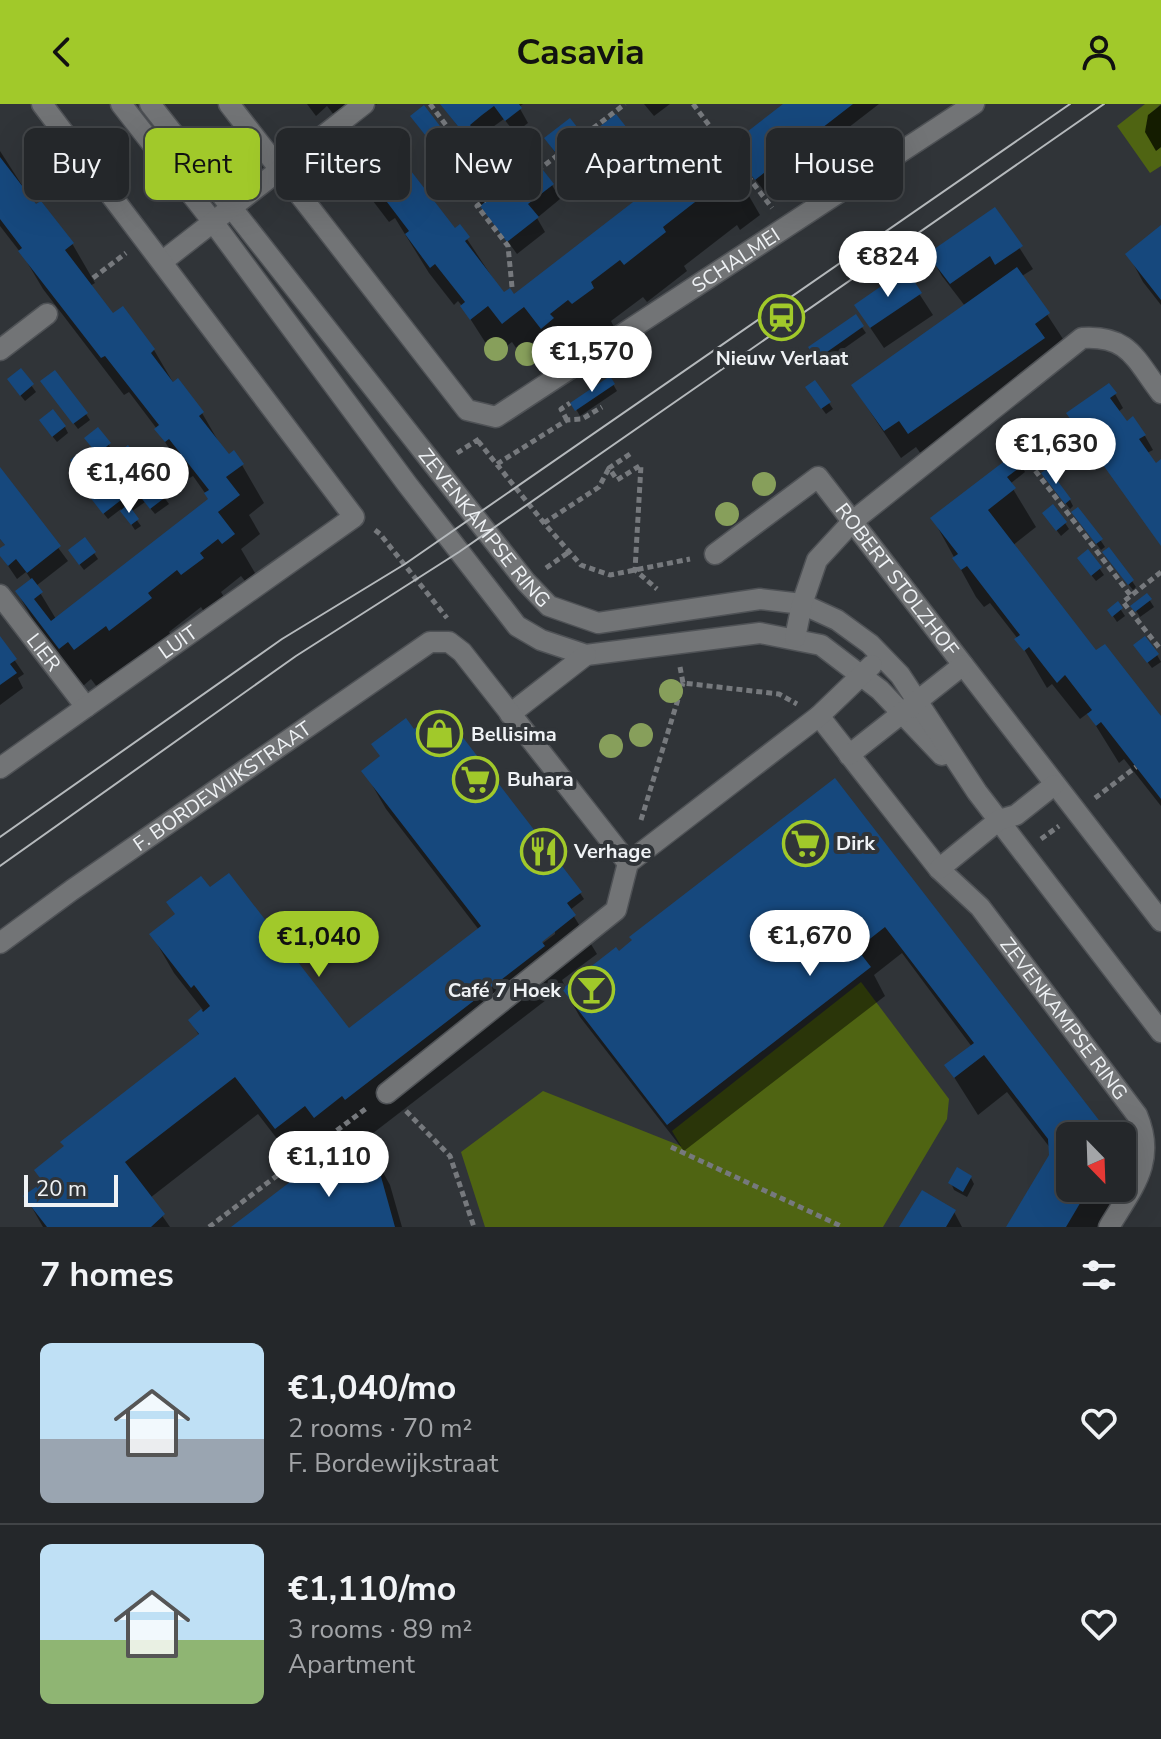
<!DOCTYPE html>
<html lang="en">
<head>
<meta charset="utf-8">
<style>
  :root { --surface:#24272a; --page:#303336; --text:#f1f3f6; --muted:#a3a5a8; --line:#414447; --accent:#a1c92a }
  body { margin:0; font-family:"Nunito Sans",sans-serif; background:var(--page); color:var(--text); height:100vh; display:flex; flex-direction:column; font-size:30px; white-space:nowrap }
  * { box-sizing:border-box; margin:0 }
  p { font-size:26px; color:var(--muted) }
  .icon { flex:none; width:44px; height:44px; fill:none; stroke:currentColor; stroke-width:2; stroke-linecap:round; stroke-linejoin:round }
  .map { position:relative; height:1123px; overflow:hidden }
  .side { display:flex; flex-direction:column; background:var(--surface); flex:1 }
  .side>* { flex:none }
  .hud { position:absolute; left:24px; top:24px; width:1114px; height:72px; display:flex; gap:16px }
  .needle { width:52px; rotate:157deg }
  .controls { position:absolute; left:1056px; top:1018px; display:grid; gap:16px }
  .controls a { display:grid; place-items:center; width:80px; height:80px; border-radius:12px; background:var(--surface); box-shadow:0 8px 32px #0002,0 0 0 2px var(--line); font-size:40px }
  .scale { position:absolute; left:24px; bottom:20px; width:94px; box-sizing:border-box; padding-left:8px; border:4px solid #eff2f5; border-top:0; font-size:22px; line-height:28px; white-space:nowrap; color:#eff2f5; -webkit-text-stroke:6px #303438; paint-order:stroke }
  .price { position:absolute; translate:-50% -68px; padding:0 18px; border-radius:28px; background:#fff; color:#222; font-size:26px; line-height:52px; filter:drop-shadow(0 2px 4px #0008) }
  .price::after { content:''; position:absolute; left:50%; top:48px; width:24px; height:18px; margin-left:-12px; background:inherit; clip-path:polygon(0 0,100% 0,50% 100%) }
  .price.selected { background:var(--accent); color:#111 }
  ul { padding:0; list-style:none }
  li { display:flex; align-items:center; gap:24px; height:200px; padding:0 40px }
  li+li { border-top:2px solid var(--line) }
  li span { display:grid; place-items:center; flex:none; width:224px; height:160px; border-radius:12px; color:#555 }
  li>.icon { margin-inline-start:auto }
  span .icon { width:96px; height:96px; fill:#fffc; stroke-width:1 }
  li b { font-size:34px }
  h2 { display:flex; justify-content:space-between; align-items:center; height:96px; padding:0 40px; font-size:34px }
  .tag { padding:0 28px; border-radius:12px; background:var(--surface); box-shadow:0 8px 32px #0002,0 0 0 2px var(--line); font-size:28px; line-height:72px }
  .tag.selected { background:var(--accent); color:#111 }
  header { display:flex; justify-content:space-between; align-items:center; height:104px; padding:0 40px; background:var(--accent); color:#111; font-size:36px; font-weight:700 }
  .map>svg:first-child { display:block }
  .green { fill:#4f6412 }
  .water { fill:#141c00 }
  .shadow { fill:#0007; fill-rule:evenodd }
  .building { fill:#16487d }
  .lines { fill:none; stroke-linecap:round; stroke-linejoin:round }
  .minor-casing { stroke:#4f5256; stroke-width:23 }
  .path { stroke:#76797d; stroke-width:5; stroke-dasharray:6 4; stroke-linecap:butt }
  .minor { stroke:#727476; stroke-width:20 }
  .tram { stroke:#b5b9bc; stroke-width:2 }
  .tree { fill:#879f5b }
  .labels { text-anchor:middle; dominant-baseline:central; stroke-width:8; stroke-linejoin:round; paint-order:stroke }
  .street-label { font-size:20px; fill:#eff2f5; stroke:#303438 }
  .poi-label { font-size:20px; font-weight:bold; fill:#eff2f5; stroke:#303438; text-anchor:start }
</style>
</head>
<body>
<header><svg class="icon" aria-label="back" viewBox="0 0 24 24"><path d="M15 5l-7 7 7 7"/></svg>Casavia<svg class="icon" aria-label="person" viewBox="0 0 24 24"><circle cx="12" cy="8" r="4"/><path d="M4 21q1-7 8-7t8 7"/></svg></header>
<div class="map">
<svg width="1161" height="1123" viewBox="0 0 1161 1123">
  <rect width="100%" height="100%" fill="#303438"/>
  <path class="green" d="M 1145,0 L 1161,0 L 1148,12 L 1157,46 L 1161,43 L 1161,62 L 1150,69 L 1117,22 Z
    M 861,878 L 949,995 L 947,1015 L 883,1123 L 485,1123 L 461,1048 L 543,987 L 681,1042 L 672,1027 Z"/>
  <path class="water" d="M 1161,1 L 1161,43 L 1156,47 L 1145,28 L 1148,11 Z"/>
  <path class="shadow" d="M 307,0 L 377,0 L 345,25 L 327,2 L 316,12 Z
    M 441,0 L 523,0 L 519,3 L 528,19 L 515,29 L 504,15 L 490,25 L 478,34 L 488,50 L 482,54 Z
    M 644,0 L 670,0 L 654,12 Z
    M 786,0 L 879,0 L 765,88 L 740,56 Z
    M 416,19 L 442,27 L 493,94 L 506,84 L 495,70 L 532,52 L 536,58 L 509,79 L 517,89 L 552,81 L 560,95 L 537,114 L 545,128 L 517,150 L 481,101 Z
    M 625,25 L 629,31 L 606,49 L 597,36 Z
    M 579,29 L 582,36 L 580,37 L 595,58 L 573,75 L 550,41 Z
    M 712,40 L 738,73 L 760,111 L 740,126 L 737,121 L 684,162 L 687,167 L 647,198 L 643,193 L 611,217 L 614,223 L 595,237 L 592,233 L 571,248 L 574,254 L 564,261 L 547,240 L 525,257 L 512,238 L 494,252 L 462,202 L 458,197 L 454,201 L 429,169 L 395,114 L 389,118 L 373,97 L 352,59 L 454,127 L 459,123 L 504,191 L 513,193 Z
    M 0,47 L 36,103 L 41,100 L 73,141 L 95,179 L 90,182 L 113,212 L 122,205 L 154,246 L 174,280 L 202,309 L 224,347 L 242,361 L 264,399 L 249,411 L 260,430 L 241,445 L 255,469 L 245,477 L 241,472 L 221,488 L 224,493 L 204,508 L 201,503 L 169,528 L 172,533 L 133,564 L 129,559 L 97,583 L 91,575 L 83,582 L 39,526 L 17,488 L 32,477 L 26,468 L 17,475 L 0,450 L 6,442 L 0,435 L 0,366 L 68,457 L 36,482 L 56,515 L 210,396 L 193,372 L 188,375 L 157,325 L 129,288 L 124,291 L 43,185 L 24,153 L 0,122 Z
    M 995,106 L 1033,165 L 1022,172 L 1065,238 L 926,357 L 916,343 L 901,354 L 853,282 L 965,202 L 942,172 L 930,151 Z
    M 1161,124 L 1161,201 L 1143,178 L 1128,150 Z
    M 905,168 L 933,211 L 884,244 L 869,222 Z
    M 855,213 L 866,229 L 822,260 L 811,244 Z
    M 21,267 L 36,288 L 25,297 L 13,282 Z
    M 610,275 L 617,287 L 580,312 L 573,300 Z
    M 47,284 L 86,310 L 90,316 L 78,325 Z
    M 811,290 L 829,299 L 833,305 L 826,310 Z
    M 1115,290 L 1123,304 L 1118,308 L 1126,319 L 1145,332 L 1153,346 L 1147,349 L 1156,361 L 1161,358 L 1161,441 L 1069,310 Z
    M 45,323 L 65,323 L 68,329 L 57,338 Z
    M 98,325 L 113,347 L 102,355 L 90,341 Z
    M 128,344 L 169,400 L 155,410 L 145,398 L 131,408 L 141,422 L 135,426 L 121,405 L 108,415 L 85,386 Z
    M 84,348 L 92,361 L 81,370 L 76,363 Z
    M 1028,351 L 1039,356 L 1043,363 L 1040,365 Z
    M 1022,362 L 1025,368 L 1010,380 L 1036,423 L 1012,442 L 1095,549 L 1161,615 L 1161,702 L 1124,655 L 1119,659 L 1088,609 L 1080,615 L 1052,580 L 1047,584 L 1018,535 L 990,499 L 984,503 L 976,493 L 933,415 Z
    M 1047,367 L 1070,396 L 1073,402 L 1070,405 L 1048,376 Z
    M 1077,406 L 1101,437 L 1105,443 L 1101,446 L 1077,414 Z
    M 1048,415 L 1065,419 L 1069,425 L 1061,432 Z
    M 1088,448 L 1104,471 L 1096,477 L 1083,461 Z
    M 94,449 L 98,455 L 84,466 L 74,453 Z
    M 1108,455 L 1132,477 L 1136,483 L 1133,486 Z
    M 1147,492 L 1154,503 L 1140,513 L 1133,502 Z
    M 1117,500 L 1125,512 L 1117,518 L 1109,506 Z
    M 0,535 L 24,570 L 18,574 L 23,584 L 0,601 Z
    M 1140,548 L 1157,551 L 1161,558 L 1152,564 Z
    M 364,667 L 580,789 L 584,795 L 570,806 L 597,850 L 562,876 L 566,884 L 618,850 L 834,677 L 1103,1025 L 1107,1032 L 1070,1032 L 1070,1084 L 1120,1084 L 1127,1095 L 1110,1123 L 1009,1123 L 1051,1052 L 1051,1045 L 1007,988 L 978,1011 L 947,962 L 972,943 L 902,849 L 874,871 L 885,892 L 684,1047 L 580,913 L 563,883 L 368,1033 L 366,1029 L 338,1051 L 329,1038 L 298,1062 L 258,1010 L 150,1094 L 170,1123 L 43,1123 L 26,1093 L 44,1079 L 200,933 L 190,916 L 203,906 L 174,869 L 152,831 L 348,927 L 479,826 L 386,705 ZM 555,825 L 555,830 L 535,845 L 532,842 Z
    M 375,1054 L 390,1081 L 402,1123 L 234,1123 L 311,1081 L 365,1061 Z
    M 971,1074 L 974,1080 L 967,1093 L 954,1086 L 951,1079 Z
    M 954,1108 L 962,1123 L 902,1123 Z"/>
  <path class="building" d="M 440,0 L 519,0 L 522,4 L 505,17 L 494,2 L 482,11 L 470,21 L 481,35 L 473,41 Z
    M 783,0 L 853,0 L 755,76 L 729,42 Z
    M 424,1 L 443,26 L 429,36 L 410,12 Z
    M 616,10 L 627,24 L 601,44 L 590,30 Z
    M 570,14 L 581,28 L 555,48 L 544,34 Z
    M 374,25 L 381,34 L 384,32 L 455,124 L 460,120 L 470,133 L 465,137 L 504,188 L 510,184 L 514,190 L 712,37 L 739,72 L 717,89 L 713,84 L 663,123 L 666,128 L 624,161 L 620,156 L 591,178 L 594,184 L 572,200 L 568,196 L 550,210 L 554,214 L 541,225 L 524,203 L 502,220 L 488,202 L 470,216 L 460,202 L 465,198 L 435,160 L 430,164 L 405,130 L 409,127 L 371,77 L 366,81 L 349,58 L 352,56 L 345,48 Z
    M 447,30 L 467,56 L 452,66 L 433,41 Z
    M 582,36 L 593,50 L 568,70 L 557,56 Z
    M 523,37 L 534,51 L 500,77 L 489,63 Z
    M 0,53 L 36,100 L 41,97 L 74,139 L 65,146 L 113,209 L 123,202 L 155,245 L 151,249 L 173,278 L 178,274 L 204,308 L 199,312 L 229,350 L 234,346 L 244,360 L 226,373 L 240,391 L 218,408 L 235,430 L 222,440 L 218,435 L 200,449 L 204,454 L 181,471 L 177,466 L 148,489 L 152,494 L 109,527 L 106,522 L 74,546 L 68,538 L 59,545 L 15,487 L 32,474 L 43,488 L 34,495 L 51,517 L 208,395 L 204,389 L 209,386 L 169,335 L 165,338 L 154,325 L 159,321 L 105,252 L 101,254 L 18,147 L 22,144 L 0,115 Z
    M 470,60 L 490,85 L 475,96 L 456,71 Z
    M 543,66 L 554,80 L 528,100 L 539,113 L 507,138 L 480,102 L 511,78 L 517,86 Z
    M 995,103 L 1023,142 L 995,161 L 990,152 L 950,180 L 927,150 Z
    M 1161,121 L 1161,196 L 1125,150 Z
    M 1017,163 L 1050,209 L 1035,220 L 1045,234 L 908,330 L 899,317 L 884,327 L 851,281 Z
    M 906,165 L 922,189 L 870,224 L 854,201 Z
    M 856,210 L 864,222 L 817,255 L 808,243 Z
    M 21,264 L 34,280 L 20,292 L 7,275 Z
    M 55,266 L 88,309 L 73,320 L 40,277 Z
    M 610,272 L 615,280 L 575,307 L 570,299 Z
    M 815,276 L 831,298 L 821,305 L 805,283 Z
    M 1109,279 L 1117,289 L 1110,294 L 1127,317 L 1133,312 L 1146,331 L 1139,335 L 1156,359 L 1161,355 L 1161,442 L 1066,309 Z
    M 53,305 L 66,322 L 52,333 L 39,316 Z
    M 98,323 L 111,339 L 97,350 L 84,334 Z
    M 1028,339 L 1041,355 L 1035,360 L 1022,344 Z
    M 128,341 L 152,372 L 103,410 L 79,379 Z
    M 84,345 L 90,353 L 76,365 L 70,356 Z
    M 1015,349 L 1023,361 L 1007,373 L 1016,384 L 988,406 L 1096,546 L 1105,540 L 1161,612 L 1161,695 L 1101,618 L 1096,622 L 1087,610 L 1092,606 L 1065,571 L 1057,579 L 1029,543 L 1024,547 L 1014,535 L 1020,531 L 967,462 L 961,466 L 952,454 L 958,450 L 930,414 Z
    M 0,363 L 61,442 L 27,469 L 16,455 L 8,462 L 0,452 L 0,444 L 5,441 L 0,435 Z
    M 1048,364 L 1071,395 L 1065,400 L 1041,369 Z
    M 156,378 L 167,392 L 150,405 L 139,391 Z
    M 128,400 L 139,415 L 131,421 L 120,407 Z
    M 1053,400 L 1067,418 L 1056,427 L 1042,409 Z
    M 1078,403 L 1103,435 L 1096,440 L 1071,408 Z
    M 85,433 L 96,448 L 79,461 L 68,446 Z
    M 1109,443 L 1134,476 L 1128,481 L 1102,448 Z
    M 1088,445 L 1102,463 L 1091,472 L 1077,454 Z
    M 1147,489 L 1152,495 L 1135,508 L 1130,502 Z
    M 1118,497 L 1123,504 L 1112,513 L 1107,506 Z
    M 0,532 L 17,555 L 10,560 L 17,569 L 0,581 Z
    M 1145,532 L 1159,550 L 1147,559 L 1133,541 Z
    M 441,605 L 582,788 L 567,799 L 576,811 L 542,838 L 545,842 L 345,996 L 342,992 L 314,1014 L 305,1002 L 275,1025 L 235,973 L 125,1058 L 165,1110 L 151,1123 L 47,1123 L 23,1092 L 43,1078 L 34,1066 L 64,1042 L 60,1038 L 199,930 L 188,916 L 201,905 L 203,908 L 210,902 L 194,881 L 191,884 L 149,830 L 175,810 L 166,798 L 201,772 L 210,783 L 229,769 L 349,924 L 481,822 L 361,667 L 380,652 L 371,640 L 406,614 L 414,625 Z
    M 835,674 L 1105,1024 L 1094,1032 L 1070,1032 L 1070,1084 L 1089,1084 L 1066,1123 L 1006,1123 L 1049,1051 L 1048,1035 L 984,951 L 954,974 L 944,961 L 974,939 L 885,823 L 857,845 L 871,863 L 667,1021 L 562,885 L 616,843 L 619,847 L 632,836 L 629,833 Z
    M 355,1044 L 365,1058 L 375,1051 L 395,1123 L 231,1123 L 303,1068 L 311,1078 Z
    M 957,1063 L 972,1072 L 963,1088 L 948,1079 Z
    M 922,1086 L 956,1106 L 946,1123 L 899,1123 Z"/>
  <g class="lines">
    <defs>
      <g id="minor">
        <path d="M 121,0 L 213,118 L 407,380 L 517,522 L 541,536 L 586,551 L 760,529 L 821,541 L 880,586 L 942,651"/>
        <path id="s1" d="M 150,0 L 526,478 L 549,502 L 598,519 L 760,495 L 802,500 L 837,516 L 870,540 L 900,571 L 977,688 L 1161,928"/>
        <path id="s2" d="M 229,0 L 467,306 L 496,313 L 974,0"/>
        <path d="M 163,157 L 364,0"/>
        <path d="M 0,246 L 47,210"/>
        <path id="s3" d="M 715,450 L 818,373 L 1161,817"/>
        <path id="s4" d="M 0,491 L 86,603"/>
        <path d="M 795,534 L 802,500 L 817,456 L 853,417 L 1082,234 C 1129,231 1135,255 1161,289"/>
        <path d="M 510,610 L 586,551"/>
        <path id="s5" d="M 819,612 L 939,765 L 980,803 L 1137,1011 C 1157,1058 1132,1084 1109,1123"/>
        <path d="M 849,651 L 963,561"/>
        <path id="s6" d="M 0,664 L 354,413 L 42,0"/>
        <path d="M 939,765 L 999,716 L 1016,711 L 1054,681"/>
        <path id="s7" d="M 0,839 L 72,786 L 430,538 L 449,538 L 462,548 L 628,759 L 819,612 L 872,561"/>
        <path d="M 387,989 L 616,806 L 628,759"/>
      </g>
    </defs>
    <use href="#minor" class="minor-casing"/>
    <path class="path" d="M 430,0 L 496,87
      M 693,0 L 772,104
      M 93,174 L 126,149
      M 512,183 L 508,142 L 477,102 L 524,66 L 529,73 L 625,0
      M 567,316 L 561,305 L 570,299
      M 1005,327 L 1131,492
      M 478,337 L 544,419 L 581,461 L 610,471 L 690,455
      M 457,349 L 479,335
      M 630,350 L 609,364 L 617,376 L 641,361 L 635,466 L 657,485
      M 497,360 L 567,316 L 582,315 L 602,303
      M 544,419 L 599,383 L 609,364
      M 375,426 L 380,430 L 447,514
      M 546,464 L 569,448
      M 1161,468 L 1123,498 L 1161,546
      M 680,563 L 683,579 L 779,590 L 797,600
      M 1095,694 L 1136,663
      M 641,716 L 683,579
      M 1041,735 L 1059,722
      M 406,1007 L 450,1052 L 474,1123
      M 671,1043 L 843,1123
      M 209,1123 L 368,1003"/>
    <use href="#minor" class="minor"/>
    <path class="tram" d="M 0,733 L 282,535 L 405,460 L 1070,0
      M 0,762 L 296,552 L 459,448 L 1104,0"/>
  </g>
  <g class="tree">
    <circle cx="496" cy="245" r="12"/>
    <circle cx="527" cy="250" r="12"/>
    <circle cx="764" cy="380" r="12"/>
    <circle cx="727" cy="410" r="12"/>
    <circle cx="671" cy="587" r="12"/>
    <circle cx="641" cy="631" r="12"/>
    <circle cx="611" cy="642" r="12"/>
  </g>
  <defs>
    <symbol id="station-ring" viewBox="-11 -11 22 22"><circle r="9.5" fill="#303438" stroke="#a1c92a" stroke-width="1.5"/><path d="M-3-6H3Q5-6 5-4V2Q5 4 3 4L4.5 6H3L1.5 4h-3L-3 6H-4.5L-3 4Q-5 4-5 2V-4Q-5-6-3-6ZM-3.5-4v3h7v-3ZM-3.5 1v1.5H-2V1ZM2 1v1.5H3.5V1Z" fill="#a1c92a"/></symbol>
    <symbol id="shop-ring" viewBox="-11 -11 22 22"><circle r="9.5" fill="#303438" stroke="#a1c92a" stroke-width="1.5"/><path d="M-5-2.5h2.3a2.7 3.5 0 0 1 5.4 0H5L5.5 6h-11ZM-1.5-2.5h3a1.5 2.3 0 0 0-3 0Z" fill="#a1c92a"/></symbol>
    <symbol id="supermarket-ring" viewBox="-11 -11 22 22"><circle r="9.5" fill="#303438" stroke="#a1c92a" stroke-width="1.5"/><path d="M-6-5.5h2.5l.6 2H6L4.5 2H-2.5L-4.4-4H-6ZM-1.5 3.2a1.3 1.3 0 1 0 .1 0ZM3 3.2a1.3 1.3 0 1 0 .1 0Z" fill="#a1c92a"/></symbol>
    <symbol id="restaurant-ring" viewBox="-11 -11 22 22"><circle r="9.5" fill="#303438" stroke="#a1c92a" stroke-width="1.5"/><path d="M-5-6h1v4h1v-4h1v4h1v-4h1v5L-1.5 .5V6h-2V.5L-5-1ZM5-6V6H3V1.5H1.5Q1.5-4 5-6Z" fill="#a1c92a"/></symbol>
    <symbol id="bar-ring" viewBox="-11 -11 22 22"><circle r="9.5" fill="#303438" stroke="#a1c92a" stroke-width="1.5"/><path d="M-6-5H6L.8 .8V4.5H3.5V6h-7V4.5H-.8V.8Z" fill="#a1c92a"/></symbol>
  </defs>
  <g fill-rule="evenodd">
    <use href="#station-ring" x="756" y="188" width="51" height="51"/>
    <use href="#shop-ring" x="414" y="604" width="51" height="51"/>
    <use href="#supermarket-ring" x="450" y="650" width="51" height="51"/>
    <use href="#supermarket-ring" x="780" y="714" width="51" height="51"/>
    <use href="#restaurant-ring" x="518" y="722" width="51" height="51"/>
    <use href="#bar-ring" x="566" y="860" width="51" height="51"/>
  </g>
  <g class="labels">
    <g class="street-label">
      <text stroke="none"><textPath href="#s2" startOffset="704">SCHALMEI</textPath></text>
      <text stroke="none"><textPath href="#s1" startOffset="540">ZEVENKAMPSE RING</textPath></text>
      <text stroke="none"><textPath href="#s3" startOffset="258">ROBERT STOLZHOF</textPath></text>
      <text stroke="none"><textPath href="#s6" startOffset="218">LUIT</textPath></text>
      <text stroke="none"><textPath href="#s4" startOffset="72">LIER</textPath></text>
      <text stroke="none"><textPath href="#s7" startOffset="272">F. BORDEWIJKSTRAAT</textPath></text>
      <text stroke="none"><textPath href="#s5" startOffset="390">ZEVENKAMPSE RING</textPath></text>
    </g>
    <g class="poi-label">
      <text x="782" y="254" text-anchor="middle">Nieuw Verlaat</text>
      <text x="471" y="630">Bellisima</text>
      <text x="507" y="675">Buhara</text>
      <text x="836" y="739">Dirk</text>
      <text x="574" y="747">Verhage</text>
      <text x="561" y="886" text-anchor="end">Café 7 Hoek</text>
    </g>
  </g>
</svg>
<div class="controls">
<a><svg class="needle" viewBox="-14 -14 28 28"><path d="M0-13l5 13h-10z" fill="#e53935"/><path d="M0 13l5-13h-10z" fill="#a3a5a8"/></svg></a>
</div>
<div class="scale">20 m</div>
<b class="price" style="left:888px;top:195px">€824</b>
<b class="price" style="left:592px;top:290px">€1,570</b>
<b class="price" style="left:1056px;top:382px">€1,630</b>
<b class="price" style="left:129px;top:411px">€1,460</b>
<b class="price" style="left:810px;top:874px">€1,670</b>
<b class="price selected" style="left:319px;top:875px">€1,040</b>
<b class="price" style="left:329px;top:1095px">€1,110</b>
<div class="hud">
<a class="tag">Buy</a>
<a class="tag selected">Rent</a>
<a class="tag">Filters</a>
<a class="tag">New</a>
<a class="tag">Apartment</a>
<a class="tag">House</a>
</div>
</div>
<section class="side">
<h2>7 homes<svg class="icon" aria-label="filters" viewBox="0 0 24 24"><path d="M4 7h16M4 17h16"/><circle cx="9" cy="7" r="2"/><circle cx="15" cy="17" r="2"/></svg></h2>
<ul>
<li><span style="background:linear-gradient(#bfe0f5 60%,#9aa5b1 0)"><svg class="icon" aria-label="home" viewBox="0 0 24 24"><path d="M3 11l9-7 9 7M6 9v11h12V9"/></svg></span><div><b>€1,040/mo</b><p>2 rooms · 70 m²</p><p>F. Bordewijkstraat</p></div><svg class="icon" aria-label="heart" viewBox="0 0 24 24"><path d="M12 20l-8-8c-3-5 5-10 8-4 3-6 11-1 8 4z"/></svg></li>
<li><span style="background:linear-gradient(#bfe0f5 60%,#8fb573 0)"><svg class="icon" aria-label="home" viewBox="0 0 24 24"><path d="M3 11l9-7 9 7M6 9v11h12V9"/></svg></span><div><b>€1,110/mo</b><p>3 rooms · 89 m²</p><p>Apartment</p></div><svg class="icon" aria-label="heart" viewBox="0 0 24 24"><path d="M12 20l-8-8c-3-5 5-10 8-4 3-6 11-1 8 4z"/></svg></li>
</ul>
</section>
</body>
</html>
